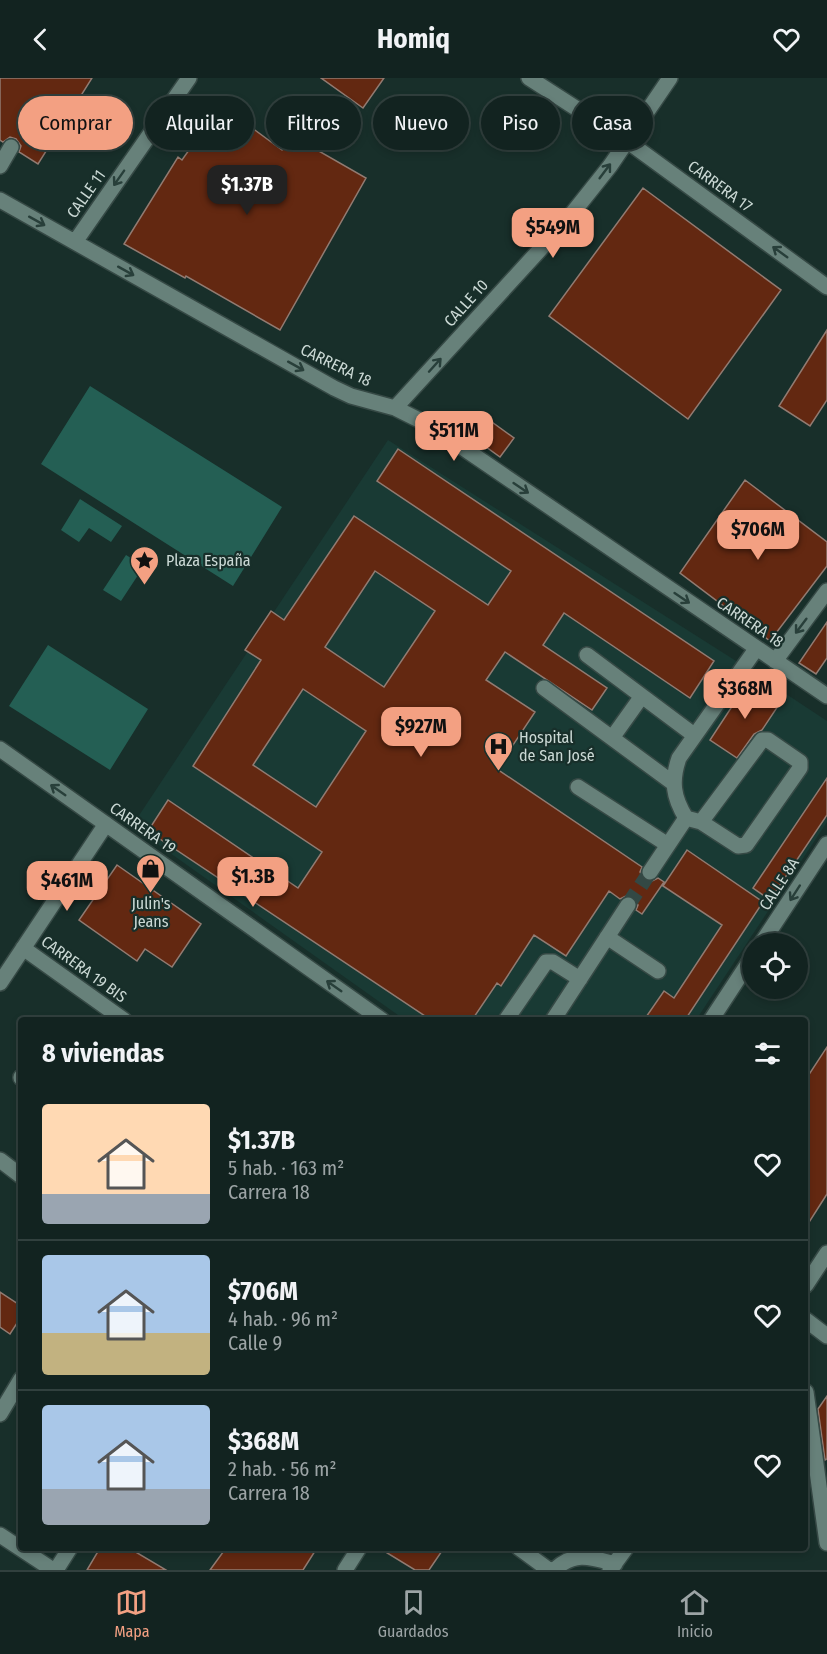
<!DOCTYPE html>
<html lang="es">
<head>
<meta charset="utf-8">
<style>
  :root { --surface:#122320; --page:#1b2b29; --text:#f1f3f6; --muted:#9ca4a5; --line:#31403e; --accent:#f3a082 }
  body { margin:0; font-family:"Fira Sans Condensed",sans-serif; background:var(--page); color:var(--text); height:100vh; display:flex; flex-direction:column; font-size:22px; white-space:nowrap }
  * { box-sizing:border-box; margin:0 }
  p { font-size:20px; color:var(--muted) }
  .icon { flex:none; width:33px; height:33px; fill:none; stroke:currentColor; stroke-width:2; stroke-linecap:round; stroke-linejoin:round }
  .map { position:relative; flex:1; overflow:hidden }
  .details { position:absolute; left:18px; top:939px; width:790px; height:534px; display:flex; flex-direction:column; background:var(--surface); border-radius:6px; box-shadow:0 3px 9px #0003,0 0 0 2px var(--line) }
  .details>* { flex:none }
  .top-card { position:absolute; left:18px; top:18px; width:792px; height:54px; display:flex; gap:12px }
  .buttons { position:absolute; left:742px; top:855px; display:grid; gap:12px }
  .buttons a { display:grid; place-items:center; width:66px; height:66px; border-radius:50%; background:var(--surface); box-shadow:0 3px 9px #0003,0 0 0 2px var(--line); font-size:30px }
  .price { position:absolute; translate:-50% -51px; padding:0 14px; border-radius:12px; background:var(--accent); color:#111; font-size:20px; line-height:39px; filter:drop-shadow(0 2px 3px #0008) }
  .price::after { content:''; position:absolute; left:50%; top:36px; width:18px; height:14px; margin-left:-9px; background:inherit; clip-path:polygon(0 0,100% 0,50% 100%) }
  .price.selected { background:#222; color:#fff }
  ul { padding:0; list-style:none }
  li { display:flex; align-items:center; gap:18px; height:150px; padding:0 24px }
  li+li { border-top:2px solid var(--line) }
  li span { display:grid; place-items:center; flex:none; width:168px; height:120px; border-radius:6px; color:#555 }
  li>.icon { margin-inline-start:auto }
  span .icon { width:72px; height:72px; fill:#fffc; stroke-width:1 }
  li b { font-size:26px }
  h2 { display:flex; justify-content:space-between; align-items:center; height:72px; padding:0 24px; font-size:26px }
  .chip { padding:0 21px; border-radius:27px; background:var(--surface); box-shadow:0 3px 9px #0003,0 0 0 2px var(--line); font-size:21px; line-height:54px }
  .chip.selected { background:var(--accent); color:#111 }
  header { display:flex; justify-content:space-between; align-items:center; height:78px; padding:0 24px; background:var(--surface); font-size:27px; font-weight:700 }
  .dock { display:flex; justify-content:space-around; align-items:center; height:84px; border-top:2px solid var(--line); background:var(--surface); font-size:16px; color:var(--muted) }
  .dock a { display:grid; justify-items:center; gap:3px }
  .dock .selected { color:var(--accent) }
  .map>svg:first-child { display:block }
  .built { fill:#193a34 }
  .green { fill:#245f54 }
  .building { fill:#632811; stroke:#927b72; stroke-width:1.5; fill-rule:evenodd }
  .lines { fill:none; stroke-linecap:round; stroke-linejoin:round }
  .minor-tunnel { stroke:#334844; stroke-width:15; stroke-dasharray:15 8; stroke-linecap:butt }
  .minor-casing { stroke:#364945; stroke-width:18 }
  .minor { stroke:#67817a; stroke-width:15 }
  .oneway { stroke:#283f3a }
  .labels { text-anchor:middle; dominant-baseline:central; stroke-width:4.5; stroke-linejoin:round; paint-order:stroke }
  .street-label { font-size:16px; fill:#cbd9d5; stroke:#182f2a }
  .poi-label { font-size:16px; fill:#cbd9d5; stroke:#182f2a; text-anchor:start }
</style>
</head>
<body>
<header><svg class="icon" aria-label="back" viewBox="0 0 24 24"><path d="M15 5l-7 7 7 7"/></svg>Homiq<svg class="icon" aria-label="heart" viewBox="0 0 24 24"><path d="M12 20l-8-8c-3-5 5-10 8-4 3-6 11-1 8 4z"/></svg></header>
<div class="map">
<svg width="827" height="1492" viewBox="0 0 827 1492">
  <rect width="100%" height="100%" fill="#182f2a"/>
  <path class="built" d="M 388,362 L 744,588 L 827,643 L 827,744 L 696,942 L 405,942 L 132,748 Z"/>
  <path class="green" d="M 90,308 L 282,429 L 233,508 L 41,386 Z
    M 80,421 L 122,448 L 111,464 L 89,450 L 79,464 L 61,452 Z
    M 126,477 L 144,488 L 121,523 L 103,512 Z
    M 48,567 L 148,631 L 110,692 L 9,628 Z"/>
  <path class="building" d="M 0,0 L 92,0 L 38,86 L 19,74 L 21,68 L 16,61 L 10,59 L 3,64 L 0,62 Z
    M 321,0 L 384,0 L 363,30 Z
    M 221,27 L 282,72 L 291,57 L 366,100 L 280,252 L 186,198 L 185,200 L 124,166 L 178,79 L 182,82 Z
    M 643,110 L 781,212 L 688,341 L 549,238 Z
    M 827,252 L 827,322 L 810,348 L 779,328 Z
    M 485,339 L 514,360 L 500,379 L 471,358 Z
    M 398,371 L 714,583 L 690,620 L 564,535 L 543,567 L 607,610 L 592,632 L 505,574 L 486,602 L 535,634 L 497,691 L 642,789 L 640,794 L 644,802 L 650,804 L 658,800 L 664,804 L 642,836 L 636,832 L 638,827 L 634,819 L 628,817 L 620,821 L 609,813 L 566,878 L 534,857 L 501,908 L 497,905 L 472,942 L 431,942 L 148,753 L 168,722 L 298,810 L 322,774 L 193,688 L 261,582 L 245,572 L 271,533 L 284,542 L 354,438 L 488,527 L 511,493 L 377,403 ZM 375,493 L 435,533 L 384,609 L 325,569 ZM 303,611 L 366,653 L 316,729 L 253,687 Z
    M 745,402 L 827,464 L 827,488 L 770,563 L 680,495 Z
    M 827,544 L 827,580 L 816,596 L 799,585 Z
    M 748,604 L 780,625 L 762,652 L 754,656 L 737,680 L 710,662 Z
    M 827,700 L 827,737 L 770,822 L 753,810 Z
    M 687,772 L 763,824 L 685,942 L 644,942 L 664,913 L 674,920 L 722,847 L 663,808 Z
    M 117,787 L 201,846 L 172,889 L 145,871 L 137,883 L 79,842 Z
    M 827,969 L 827,1116 L 806,1149 L 806,1001 Z
    M 0,1214 L 21,1228 L 21,1239 L 10,1256 L 0,1249 Z
    M 827,1318 L 827,1381 L 825,1382 L 818,1331 Z
    M 100,1470 L 129,1470 L 166,1492 L 87,1492 Z
    M 226,1470 L 317,1470 L 303,1492 L 210,1492 Z
    M 379,1470 L 444,1470 L 429,1492 L 415,1492 Z"/>
  <g class="lines">
    <path class="minor-tunnel" d="M 628,827 L 650,794"/>
    <defs>
      <path id="minor" d="M 529,0 L 627,63 L 827,209
        M 0,88 L 11,69
        M 0,122 L 334,310 L 351,318 L 395,330 L 431,348 L 827,618
        M 75,164 L 189,0
        M 395,330 L 567,142 L 610,88 L 670,0
        M 587,577 L 694,657
        M 775,583 L 827,513
        M 544,610 L 673,705
        M 612,660 L 642,618
        M 0,671 L 382,942
        M 578,709 L 668,767
        M 686,740 L 701,744 L 762,662 L 768,662 L 800,684 L 800,690 L 746,767 L 738,768 L 701,744
        M 650,794 L 686,740 C 673,719 671,703 679,680 L 756,571
        M 607,859 L 658,893
        M 761,866 L 827,766
        M 23,870 L 124,942
        M 0,905 L 106,746
        M 506,942 L 546,884 L 553,884 L 580,901
        M 553,942 L 628,827
        M 711,942 L 753,878
        M 21,999 L 21,1000
        M 0,1082 L 21,1098
        M 806,1207 L 827,1175
        M 806,1242 L 827,1258
        M 806,1314 L 827,1465
        M 0,1336 L 21,1301
        M 0,1457 L 53,1492
        M 519,1470 L 549,1492
        M 56,1492 L 70,1470
        M 345,1492 L 359,1470
        M 554,1492 C 575,1473 590,1479 615,1486
        M 610,1492 L 626,1470"/>
    </defs>
    <use href="#minor" class="minor-casing"/>
    <use href="#minor" class="minor"/>
  </g>
  <defs><path id="oneway-shaft" d="M-6 0H5M1.5-3L5.5 0L1.5 3" fill="none" stroke-width="1.6" stroke-linecap="round" stroke-linejoin="round" transform="scale(1.5)"/></defs>
  <g class="oneway">
    <use href="#oneway-shaft" transform="translate(605 93) rotate(-53)"/>
    <use href="#oneway-shaft" transform="translate(119 100) rotate(125)"/>
    <use href="#oneway-shaft" transform="translate(37 143) rotate(29)"/>
    <use href="#oneway-shaft" transform="translate(780 174) rotate(-144)"/>
    <use href="#oneway-shaft" transform="translate(126 193) rotate(29)"/>
    <use href="#oneway-shaft" transform="translate(435 287) rotate(-48)"/>
    <use href="#oneway-shaft" transform="translate(296 288) rotate(29)"/>
    <use href="#oneway-shaft" transform="translate(521 410) rotate(34)"/>
    <use href="#oneway-shaft" transform="translate(682 520) rotate(34)"/>
    <use href="#oneway-shaft" transform="translate(801 548) rotate(127)"/>
    <use href="#oneway-shaft" transform="translate(58 712) rotate(-145)"/>
    <use href="#oneway-shaft" transform="translate(795 815) rotate(123)"/>
    <use href="#oneway-shaft" transform="translate(334 908) rotate(-145)"/>
  </g>
  <defs>
    <symbol id="sight-pin" viewBox="-11 -11 22 30"><path d="M0 17L-7.5 6A9.5 9.5 0 1 1 7.5 6Z" fill="#f3a082" stroke="#182f2a"/><path d="M0-6L1.8-2.2L6-1.7L2.9 1.2L3.7 5.4L0 3.3L-3.7 5.4L-2.9 1.2L-6-1.7L-1.8-2.2Z" fill="#111"/></symbol>
    <symbol id="hospital-pin" viewBox="-11 -11 22 30"><path d="M0 17L-7.5 6A9.5 9.5 0 1 1 7.5 6Z" fill="#f3a082" stroke="#182f2a"/><path d="M-5-5h3v3.5h4V-5h3V5h-3V1.5h-4V5h-3Z" fill="#111"/></symbol>
    <symbol id="shop-pin" viewBox="-11 -11 22 30"><path d="M0 17L-7.5 6A9.5 9.5 0 1 1 7.5 6Z" fill="#f3a082" stroke="#182f2a"/><path d="M-5-2.5h2.3a2.7 3.5 0 0 1 5.4 0H5L5.5 6h-11ZM-1.5-2.5h3a1.5 2.3 0 0 0-3 0Z" fill="#111"/></symbol>
  </defs>
  <g fill-rule="evenodd">
    <use href="#sight-pin" x="128" y="466" width="33" height="45"/>
    <use href="#hospital-pin" x="482" y="652" width="33" height="45"/>
    <use href="#shop-pin" x="134" y="774" width="33" height="45"/>
  </g>
  <g class="labels">
    <g class="street-label">
      <text transform="translate(720 108) rotate(36)">CARRERA 17</text>
      <text transform="translate(86 116) rotate(-55)">CALLE 11</text>
      <text transform="translate(466 225) rotate(-48)">CALLE 10</text>
      <text transform="translate(336 287) rotate(26)">CARRERA 18</text>
      <text transform="translate(750 544) rotate(34)">CARRERA 18</text>
      <text transform="translate(143 750) rotate(35)">CARRERA 19</text>
      <text transform="translate(779 806) rotate(-57)">CALLE 8A</text>
      <text transform="translate(84 891) rotate(36)">CARRERA 19 BIS</text>
    </g>
    <g class="poi-label">
      <text x="166" y="482">Plaza España</text>
      <text x="519" y="659">Hospital<tspan x="519" dy="18">de San José</tspan></text>
      <text x="151" y="825" text-anchor="middle">Julin's<tspan x="151" dy="18">Jeans</tspan></text>
    </g>
  </g>
</svg>
<div class="buttons">
<a><svg class="icon" aria-label="locate" viewBox="0 0 24 24"><circle cx="12" cy="12" r="6"/><path d="M12 2v4M12 18v4M2 12h4M18 12h4"/></svg></a>
</div>
<b class="price selected" style="left:247px;top:138px">$1.37B</b>
<b class="price" style="left:553px;top:181px">$549M</b>
<b class="price" style="left:454px;top:384px">$511M</b>
<b class="price" style="left:758px;top:483px">$706M</b>
<b class="price" style="left:745px;top:642px">$368M</b>
<b class="price" style="left:421px;top:680px">$927M</b>
<b class="price" style="left:253px;top:830px">$1.3B</b>
<b class="price" style="left:67px;top:834px">$461M</b>
<div class="top-card">
<a class="chip selected">Comprar</a>
<a class="chip">Alquilar</a>
<a class="chip">Filtros</a>
<a class="chip">Nuevo</a>
<a class="chip">Piso</a>
<a class="chip">Casa</a>
</div>
<section class="details">
<h2>8 viviendas<svg class="icon" aria-label="filters" viewBox="0 0 24 24"><path d="M4 7h16M4 17h16"/><circle cx="9" cy="7" r="2"/><circle cx="15" cy="17" r="2"/></svg></h2>
<ul>
<li><span style="background:linear-gradient(#ffd9b3 75%,#9aa5b1 0)"><svg class="icon" aria-label="home" viewBox="0 0 24 24"><path d="M3 11l9-7 9 7M6 9v11h12V9"/></svg></span><div><b>$1.37B</b><p>5 hab. · 163 m²</p><p>Carrera 18</p></div><svg class="icon" aria-label="heart" viewBox="0 0 24 24"><path d="M12 20l-8-8c-3-5 5-10 8-4 3-6 11-1 8 4z"/></svg></li>
<li><span style="background:linear-gradient(#a9c7e8 65%,#c2b280 0)"><svg class="icon" aria-label="home" viewBox="0 0 24 24"><path d="M3 11l9-7 9 7M6 9v11h12V9"/></svg></span><div><b>$706M</b><p>4 hab. · 96 m²</p><p>Calle 9</p></div><svg class="icon" aria-label="heart" viewBox="0 0 24 24"><path d="M12 20l-8-8c-3-5 5-10 8-4 3-6 11-1 8 4z"/></svg></li>
<li><span style="background:linear-gradient(#a9c7e8 70%,#9aa5b1 0)"><svg class="icon" aria-label="home" viewBox="0 0 24 24"><path d="M3 11l9-7 9 7M6 9v11h12V9"/></svg></span><div><b>$368M</b><p>2 hab. · 56 m²</p><p>Carrera 18</p></div><svg class="icon" aria-label="heart" viewBox="0 0 24 24"><path d="M12 20l-8-8c-3-5 5-10 8-4 3-6 11-1 8 4z"/></svg></li>
</ul>
</section>
</div>
<nav class="dock">
<a class="selected"><svg class="icon" aria-label="map" viewBox="0 0 24 24"><path d="M3 6l6-2 6 2 6-2v14l-6 2-6-2-6 2zM9 4v14M15 6v14"/></svg>Mapa</a>
<a><svg class="icon" aria-label="saved" viewBox="0 0 24 24"><path d="M7 4h10v16l-5-4-5 4z"/></svg>Guardados</a>
<a><svg class="icon" aria-label="home" viewBox="0 0 24 24"><path d="M3 11l9-7 9 7M6 9v11h12V9"/></svg>Inicio</a>
</nav>
</body>
</html>
